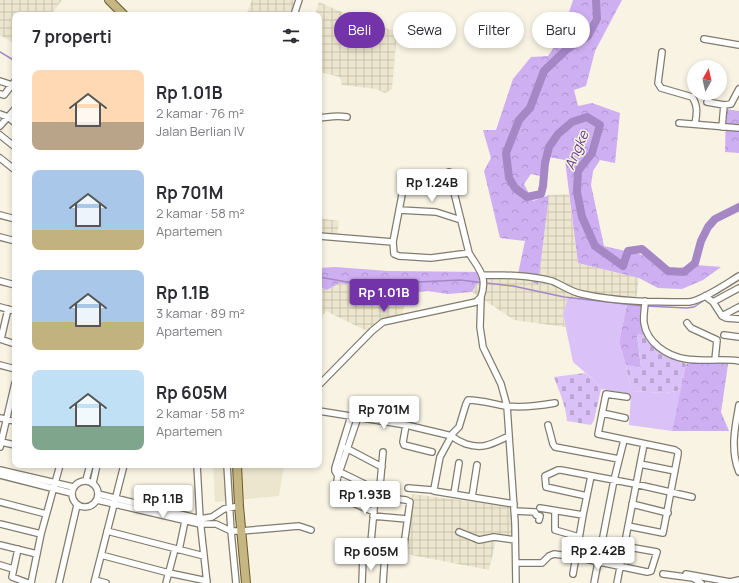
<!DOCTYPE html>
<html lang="id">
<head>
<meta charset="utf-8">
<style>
  :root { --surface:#fff; --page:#f7f7f7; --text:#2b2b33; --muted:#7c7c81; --accent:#7434a9 }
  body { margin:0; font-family:Manrope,sans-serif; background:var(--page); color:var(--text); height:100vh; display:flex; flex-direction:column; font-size:15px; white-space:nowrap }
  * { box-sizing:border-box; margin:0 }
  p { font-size:13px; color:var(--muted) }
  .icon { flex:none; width:22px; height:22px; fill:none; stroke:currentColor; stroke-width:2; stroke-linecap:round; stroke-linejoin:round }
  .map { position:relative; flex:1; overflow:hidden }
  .drawer { position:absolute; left:12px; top:12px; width:310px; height:456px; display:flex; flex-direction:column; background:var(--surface); border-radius:8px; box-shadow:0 2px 6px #0003 }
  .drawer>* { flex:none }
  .top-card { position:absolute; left:334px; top:12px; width:345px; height:36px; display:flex; gap:8px }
  .needle { width:26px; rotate:8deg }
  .buttons { position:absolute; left:687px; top:60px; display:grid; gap:8px }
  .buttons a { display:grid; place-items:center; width:40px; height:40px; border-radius:50%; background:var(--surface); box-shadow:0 2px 6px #0003; font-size:20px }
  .price { position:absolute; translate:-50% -34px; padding:0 9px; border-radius:4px; background:#fff; color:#222; font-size:13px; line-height:26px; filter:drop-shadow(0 1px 2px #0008) }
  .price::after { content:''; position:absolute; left:50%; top:24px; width:12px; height:9px; margin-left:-6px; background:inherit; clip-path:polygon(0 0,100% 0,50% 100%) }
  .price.on { background:var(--accent); color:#fff }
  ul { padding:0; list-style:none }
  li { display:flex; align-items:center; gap:12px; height:100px; padding:0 20px }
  li span { display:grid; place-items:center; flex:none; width:112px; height:80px; border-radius:8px; color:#555 }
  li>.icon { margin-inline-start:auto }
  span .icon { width:48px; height:48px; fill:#fffc; stroke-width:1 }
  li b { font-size:17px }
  h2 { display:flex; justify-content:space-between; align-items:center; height:48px; padding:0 20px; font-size:17px }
  .tag { padding:0 14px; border-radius:18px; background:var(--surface); box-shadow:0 2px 6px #0003; font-size:14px; line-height:36px }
  .tag.on { background:var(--accent); color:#fff }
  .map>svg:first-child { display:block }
  .built { fill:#ede6cf }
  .industrial { fill:url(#industrial-grid) }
  .green { fill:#dac1f7 }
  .forest { fill:url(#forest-crowns) }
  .cemetery { fill:url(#cemetery-stones) }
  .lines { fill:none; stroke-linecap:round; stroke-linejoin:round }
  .stream { stroke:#a587c6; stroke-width:1.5 }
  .river { stroke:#a587c6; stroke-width:8 }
  .minor-casing { stroke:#817c6e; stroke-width:8 }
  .primary-casing { stroke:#6c5b23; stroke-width:10 }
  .minor { stroke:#fff; stroke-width:5.5 }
  .primary { stroke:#c5b684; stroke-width:8 }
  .labels { text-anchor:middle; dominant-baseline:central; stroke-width:3; stroke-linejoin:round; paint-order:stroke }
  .water-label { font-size:14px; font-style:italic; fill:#653e8b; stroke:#f8f3e3 }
</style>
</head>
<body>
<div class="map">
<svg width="739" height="583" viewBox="0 0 739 583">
  <defs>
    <pattern id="industrial-grid" width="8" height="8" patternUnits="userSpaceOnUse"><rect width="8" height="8" fill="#ede6cf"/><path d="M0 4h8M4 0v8" fill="none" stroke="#cac4b0"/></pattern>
    <pattern id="forest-crowns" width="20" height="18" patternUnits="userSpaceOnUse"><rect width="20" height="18" fill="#ceaff2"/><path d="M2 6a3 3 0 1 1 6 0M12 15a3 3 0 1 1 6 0" fill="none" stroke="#b095ce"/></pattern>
    <pattern id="cemetery-stones" width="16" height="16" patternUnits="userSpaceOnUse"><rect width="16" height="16" fill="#dac1f7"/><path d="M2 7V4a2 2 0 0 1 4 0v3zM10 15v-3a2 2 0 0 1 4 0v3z" fill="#baa5d2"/></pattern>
  </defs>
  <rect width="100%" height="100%" fill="#f8f3e3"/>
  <path class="built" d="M 213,465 L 284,466 L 279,496 L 215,502 Z"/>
  <path class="industrial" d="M 0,0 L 62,0 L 51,15 L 15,15 L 15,44 L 0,35 Z
    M 252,0 L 298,0 L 293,15 L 246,15 Z
    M 319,2 L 351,16 L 397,32 L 392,89 L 385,93 L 376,89 L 342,85 L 340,77 L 319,72 L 319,15 L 315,15 Z
    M 569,194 L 578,263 L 639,278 L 636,300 L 627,304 L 568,297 L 563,314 L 565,327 L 514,320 L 472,292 L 484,272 L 518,274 L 538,285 L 549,195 Z
    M 319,218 L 339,221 L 337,237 L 319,235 Z
    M 340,283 L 406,294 L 402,317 L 382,324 L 371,333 L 326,311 L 319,320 L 319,287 L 327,290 Z
    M 412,494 L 514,507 L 514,538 L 497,536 L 489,570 L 406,554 Z"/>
  <path class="green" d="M 568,297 L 627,304 L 619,342 L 626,365 L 631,391 L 665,393 L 681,390 L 672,431 L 629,425 L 631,394 L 601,389 L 594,380 L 573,362 L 563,314 Z"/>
  <path class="forest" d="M 573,0 L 622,0 L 595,51 L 586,86 L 574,90 L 578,106 L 592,103 L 620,113 L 615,163 L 600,160 L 593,171 L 591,185 L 604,246 L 660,259 L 668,270 L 696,265 L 721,267 L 703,280 L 682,289 L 658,288 L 639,278 L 578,263 L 565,160 L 549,157 L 545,177 L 531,174 L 524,184 L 533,201 L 549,195 L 538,285 L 518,274 L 525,241 L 500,238 L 484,171 L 491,158 L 483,130 L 496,130 L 513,79 L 531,57 L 548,56 L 561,37 Z
    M 726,109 L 739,111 L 739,153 L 725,152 Z
    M 335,267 L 388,271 L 484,272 L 472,292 L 448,294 L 427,291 L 406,294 L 340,283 L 327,290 L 319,287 L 319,268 Z
    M 636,300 L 645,300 L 647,336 L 637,334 L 641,368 L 626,365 L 619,342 L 627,304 Z
    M 729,358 L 721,412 L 729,431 L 672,431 L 686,364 Z"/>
  <path class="cemetery" d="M 637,334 L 647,336 L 656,347 L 686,364 L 681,390 L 665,393 L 631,391 L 626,365 L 641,368 Z
    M 585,373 L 594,380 L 601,389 L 594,420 L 591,425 L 567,421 C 566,406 559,391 554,377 Z"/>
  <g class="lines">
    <path class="stream" d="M 0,52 L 15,61
      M 319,277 L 347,282 L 418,282 L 460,280 L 513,286 L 564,297 L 643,306
      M 727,287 L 739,280
      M 646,306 L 687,308 L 694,307 L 706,299"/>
    <path class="river" d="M 596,0 L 597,19 L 588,36 L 567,49 L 544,71 L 530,108 L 519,120 L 506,153 L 509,178 L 515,188 L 527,197 L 541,194 L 543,186 L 545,163 L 549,147 L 558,134 L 572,122 L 587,117 L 600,125 L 592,153 L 578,171 L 577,192 L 582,217 L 595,246 L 623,266 L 628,251 L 642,249 L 668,271 L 684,272 L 695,263 L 701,241 L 708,227 L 715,219 L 739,207"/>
    <defs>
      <path id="minor" d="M 294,15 L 299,0
        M 704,39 L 739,45
        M 662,52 L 658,83 L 661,88 L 692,97 C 698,105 697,114 695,124
        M 0,81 L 12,85
        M 710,93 L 707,102 L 724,105 L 722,127
        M 0,94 L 4,95 L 15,81
        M 724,105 L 731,104 L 739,89
        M 0,114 L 8,117 L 15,123
        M 319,118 C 331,117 335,115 347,117
        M 679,123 L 739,128
        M 0,126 L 15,109
        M 0,135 L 15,147
        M 0,158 L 15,170
        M 405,179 L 393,242 L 394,254 L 399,256 L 431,258 L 469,253
        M 399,210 L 436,212 L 461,220
        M 0,215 L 15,219
        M 319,236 L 393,242
        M 0,237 L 15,241
        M 482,275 C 505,275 529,275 552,281 C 562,285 571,292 582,294 C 617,302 654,302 689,302 C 703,300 726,284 739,276
        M 0,281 L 15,285
        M 705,296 L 713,302 L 722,316 L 726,318 L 739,319
        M 481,297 L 480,327 L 483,347 L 501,384 L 507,406 L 515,523 L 516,583
        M 645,301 C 645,308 643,316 644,323 C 647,343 667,356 686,359 C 704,362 722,358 739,361
        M 713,302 L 739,288
        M 0,307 L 15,311
        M 722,316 L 739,307
        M 687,323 L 691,328 L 717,340 L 715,360
        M 724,335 L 739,337
        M 0,339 L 15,344
        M 1,339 L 8,309
        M 0,365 L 15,369
        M 319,385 L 372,331 L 383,322 L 476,302 L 481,297 C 488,276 479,270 469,253 L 449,172
        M 627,397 L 606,394 L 598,434 L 675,450 L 678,452 L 678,454 L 663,533 L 628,526
        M 739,405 C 735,427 730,450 739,472
        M 319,411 L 406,425 L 452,436 C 456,440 461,442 466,444 C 484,450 493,443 509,436
        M 602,413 L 625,418
        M 358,417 L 338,476 L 334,494 L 337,496 L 374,512
        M 0,418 L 15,421
        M 406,425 L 403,442 L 404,445 L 432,452
        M 548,425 L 553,444 L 555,447 L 619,459
        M 1,442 L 15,445
        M 0,447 L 15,383
        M 346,448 L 382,467
        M 640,464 L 675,471
        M 197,465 L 200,519 L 207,583
        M 227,465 L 231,531 L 236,583
        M 0,470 L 73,487
        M 340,472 L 379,491
        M 0,475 L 71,493
        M 338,476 L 335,471 L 335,468 L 351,416
        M 86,480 L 90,465
        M72 494a13 13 0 1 1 26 0a13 13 0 1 1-26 0Z
        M 93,483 L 97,465
        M 408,488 L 432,490 L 434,489 L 440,457 L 453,433 L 459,427 L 466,404 L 468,400 C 481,400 493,404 505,406 C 522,408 538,406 555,403
        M 434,491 L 514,504
        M 98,494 L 200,519 L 212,517 L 224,509 L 239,506
        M 454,494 L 459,463
        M 587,496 L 546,487 L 545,476 L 558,470 L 561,470 L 635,484 L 692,497
        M 379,497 L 406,500 L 410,502 L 403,552 L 401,554 L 370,553 L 375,498 L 376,497 L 379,497 L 383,452
        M 472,497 L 477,465
        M 97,500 L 200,524 L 216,524 L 231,531 L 241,531 L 299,526 L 311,530
        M 0,502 L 46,514
        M 632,504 L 668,513
        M 540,508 L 583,515
        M 514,511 L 535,512 L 536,515 L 540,516 L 539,520
        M 555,511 L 555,530 L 579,537
        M 373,516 L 407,519
        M 0,524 L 41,534
        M 107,531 L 204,556
        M 459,532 L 479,540 L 494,537 L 515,540
        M 0,545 L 37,554
        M 18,549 L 12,577 L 28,583
        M 179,550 L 185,521
        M 101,555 L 169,573 L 207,581
        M 516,563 L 542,563 L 549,556 L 554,554 L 576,557 L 647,572 L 651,571 L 657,552 L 623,546
        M 0,565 L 13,569
        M 573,574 L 583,515 L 591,476
        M 663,574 L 693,578 L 701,583
        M 686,574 L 730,582 L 739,580
        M 95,580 L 106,583
        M 31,583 L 41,534 L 60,465
        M 59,583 L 77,505
        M 94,583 L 124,465
        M 166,583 L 175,549
        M 362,583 L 363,556 L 365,554 L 370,553
        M 383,583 L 385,554
        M 594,583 L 614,480 L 624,440
        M 617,583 L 644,444"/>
      <path id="primary" d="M 109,0 L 124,15
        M 237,465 L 239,506 L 246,583"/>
    </defs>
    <use href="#minor" class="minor-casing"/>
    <use href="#primary" class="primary-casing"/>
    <use href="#minor" class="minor"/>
    <use href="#primary" class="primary"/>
  </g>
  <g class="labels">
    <g class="water-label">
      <text transform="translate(576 150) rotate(-67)">Angke</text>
    </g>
  </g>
</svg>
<div class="buttons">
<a><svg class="needle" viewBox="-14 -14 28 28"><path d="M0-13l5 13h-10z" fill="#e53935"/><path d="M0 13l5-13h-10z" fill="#7c7c81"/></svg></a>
</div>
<b class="price" style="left:432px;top:203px">Rp 1.24B</b>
<b class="price on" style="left:384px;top:313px">Rp 1.01B</b>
<b class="price" style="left:384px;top:430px">Rp 701M</b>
<b class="price" style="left:365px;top:515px">Rp 1.93B</b>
<b class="price" style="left:163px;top:519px">Rp 1.1B</b>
<b class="price" style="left:598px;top:571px">Rp 2.42B</b>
<b class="price" style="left:371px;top:572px">Rp 605M</b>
<div class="top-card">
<a class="tag on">Beli</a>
<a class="tag">Sewa</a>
<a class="tag">Filter</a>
<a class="tag">Baru</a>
</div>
<section class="drawer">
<h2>7 properti<svg class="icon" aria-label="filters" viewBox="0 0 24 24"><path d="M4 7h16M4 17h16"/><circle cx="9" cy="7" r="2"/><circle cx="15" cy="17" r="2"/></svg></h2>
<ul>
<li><span style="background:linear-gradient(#ffd9b3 65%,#b9a48a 0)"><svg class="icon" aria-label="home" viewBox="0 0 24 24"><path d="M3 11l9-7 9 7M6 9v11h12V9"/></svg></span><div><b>Rp 1.01B</b><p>2 kamar · 76 m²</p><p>Jalan Berlian IV</p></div></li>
<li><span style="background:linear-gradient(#a9c7e8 75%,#c2b280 0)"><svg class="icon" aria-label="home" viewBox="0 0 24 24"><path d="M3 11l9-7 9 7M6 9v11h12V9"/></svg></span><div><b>Rp 701M</b><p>2 kamar · 58 m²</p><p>Apartemen</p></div></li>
<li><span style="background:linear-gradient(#a9c7e8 65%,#c2b280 0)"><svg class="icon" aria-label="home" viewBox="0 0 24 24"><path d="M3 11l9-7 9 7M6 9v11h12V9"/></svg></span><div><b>Rp 1.1B</b><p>3 kamar · 89 m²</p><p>Apartemen</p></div></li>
<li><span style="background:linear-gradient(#bfe0f5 70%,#7fa58c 0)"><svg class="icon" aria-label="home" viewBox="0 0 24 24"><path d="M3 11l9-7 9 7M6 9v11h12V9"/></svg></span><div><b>Rp 605M</b><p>2 kamar · 58 m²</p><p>Apartemen</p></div></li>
</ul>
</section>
</div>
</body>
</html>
